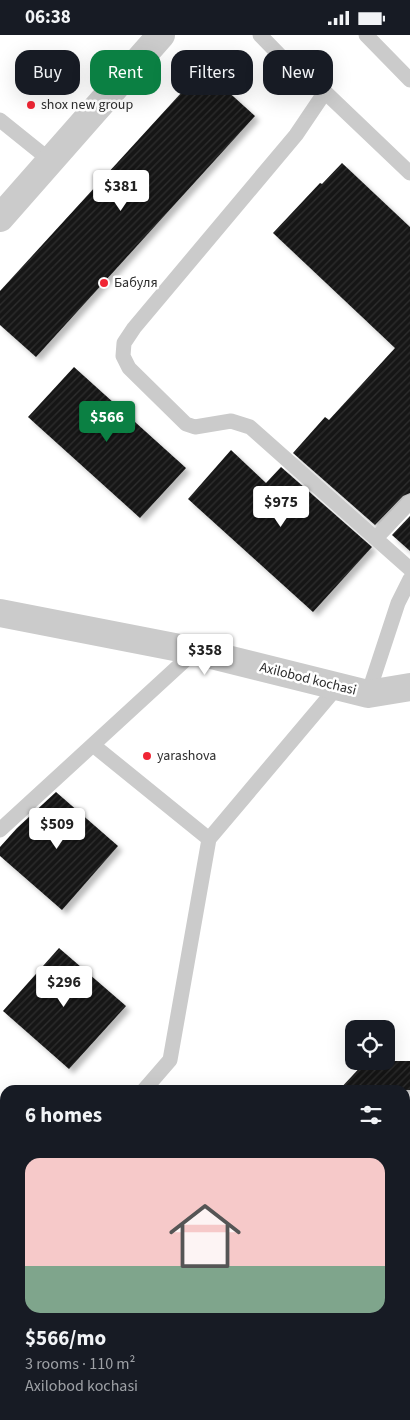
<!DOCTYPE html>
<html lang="en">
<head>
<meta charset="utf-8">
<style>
  :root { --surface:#171b24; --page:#242831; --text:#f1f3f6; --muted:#9ea1a6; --line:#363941; --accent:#0b8043 }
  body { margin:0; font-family:"Source Sans 3",sans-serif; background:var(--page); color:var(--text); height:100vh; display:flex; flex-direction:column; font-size:19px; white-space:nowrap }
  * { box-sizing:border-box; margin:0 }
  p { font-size:16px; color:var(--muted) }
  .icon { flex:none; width:28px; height:28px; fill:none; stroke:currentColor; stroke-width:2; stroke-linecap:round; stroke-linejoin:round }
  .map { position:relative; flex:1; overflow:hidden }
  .drawer { position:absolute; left:0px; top:1050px; width:410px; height:335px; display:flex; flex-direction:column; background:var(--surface); border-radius:15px 15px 0 0; box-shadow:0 5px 20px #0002 }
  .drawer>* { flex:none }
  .top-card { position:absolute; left:15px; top:15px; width:380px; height:45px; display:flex; gap:10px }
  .controls { position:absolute; left:345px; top:985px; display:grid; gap:10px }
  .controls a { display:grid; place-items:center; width:50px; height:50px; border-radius:10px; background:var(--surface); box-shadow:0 5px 20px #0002; font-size:25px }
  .price { position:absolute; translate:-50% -42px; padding:0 11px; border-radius:5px; background:#fff; color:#222; font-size:16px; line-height:32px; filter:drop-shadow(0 1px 2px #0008) }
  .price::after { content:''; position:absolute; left:50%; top:30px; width:15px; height:11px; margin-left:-8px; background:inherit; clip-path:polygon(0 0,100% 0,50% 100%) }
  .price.on { background:var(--accent); color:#fff }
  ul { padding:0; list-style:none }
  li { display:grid; align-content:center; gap:10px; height:265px; padding:0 25px }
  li+li { border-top:1px solid var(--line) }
  li span { display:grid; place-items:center; height:155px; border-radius:15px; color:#555 }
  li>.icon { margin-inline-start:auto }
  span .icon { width:90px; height:90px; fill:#fffc; stroke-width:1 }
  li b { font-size:21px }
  h2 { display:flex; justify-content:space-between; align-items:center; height:60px; padding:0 25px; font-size:21px }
  .chip { padding:0 18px; border-radius:15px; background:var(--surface); box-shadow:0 5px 20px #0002; font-size:18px; line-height:45px }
  .chip.on { background:var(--accent); color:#fff }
  .status { display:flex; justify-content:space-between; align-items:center; height:35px; padding:0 25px; background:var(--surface); direction:ltr }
  .status svg { height:14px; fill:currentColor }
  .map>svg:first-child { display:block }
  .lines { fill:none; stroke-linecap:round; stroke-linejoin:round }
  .stream { stroke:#c5deed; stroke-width:10 }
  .building { fill:url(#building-hatch); filter:url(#shadow) }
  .service { stroke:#cbcbcb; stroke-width:15 }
  .minor { stroke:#cbcbcb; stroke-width:28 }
  .poi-dot { fill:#f02534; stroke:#fff; stroke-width:2 }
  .labels { text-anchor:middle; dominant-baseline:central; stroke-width:5; stroke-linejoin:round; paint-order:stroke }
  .poi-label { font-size:14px; fill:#2e2e2e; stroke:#fff; text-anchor:start }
  .street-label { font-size:14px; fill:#2e2e2e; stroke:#fff }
</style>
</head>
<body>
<div class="status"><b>06:38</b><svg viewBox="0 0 49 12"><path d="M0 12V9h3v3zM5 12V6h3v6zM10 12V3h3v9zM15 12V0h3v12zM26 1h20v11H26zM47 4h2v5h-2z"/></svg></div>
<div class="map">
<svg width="410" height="1385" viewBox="0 0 410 1385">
  <defs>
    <pattern id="building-hatch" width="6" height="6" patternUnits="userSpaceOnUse" patternTransform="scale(1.25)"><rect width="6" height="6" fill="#151515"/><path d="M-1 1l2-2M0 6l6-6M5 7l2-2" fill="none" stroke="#2f2f2f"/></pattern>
    <filter id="shadow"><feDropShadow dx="4.5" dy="4.5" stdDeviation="2.5" flood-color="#0004"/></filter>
  </defs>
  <rect width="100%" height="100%" fill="#fff"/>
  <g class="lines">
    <path class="stream" d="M 0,1114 L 5,1115"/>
  </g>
  <path class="building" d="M 203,34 L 255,81 L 36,322 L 0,290 L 0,256 Z
    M 342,128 L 410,192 L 410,458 L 403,461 L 375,490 L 293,418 L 325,382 L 329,385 L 395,313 L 273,198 L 320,148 L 322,149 Z
    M 74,332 L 186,433 L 140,483 L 28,382 Z
    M 231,415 L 266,448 L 281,432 L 372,512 L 313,577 L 188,464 Z
    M 410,481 L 410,516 L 392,500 Z
    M 56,757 L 118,811 L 62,875 L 0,821 L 0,812 L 17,793 Z
    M 59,913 L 126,971 L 69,1034 L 3,976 Z
    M 366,1026 L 410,1026 L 410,1055 L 339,1055 Z"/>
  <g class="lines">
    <path class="service" d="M 260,0 L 295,36 L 325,57 L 296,100 L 134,293 L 124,308 L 123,321 L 129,333 L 186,389 L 195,392 L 231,386 L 250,392 L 410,534
      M 366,0 L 410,45
      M 325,57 L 410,138
      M 0,85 L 51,126
      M 376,503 L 410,467
      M 368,659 L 398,568 L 410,544
      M 93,710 L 209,804 L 170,1025 L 144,1055
      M 0,795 L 195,616
      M 209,804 L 338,651
      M 0,1090 L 5,1091
      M 405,1159 L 410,1154
      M 0,1339 L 5,1338
      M 304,1380 L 309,1385
      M 20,1385 L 31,1380"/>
    <path class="minor" d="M 0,183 L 161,0
      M 0,578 L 195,616 L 368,659 L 410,652"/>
  </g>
  <g class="poi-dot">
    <circle cx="31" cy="70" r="5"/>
    <circle cx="104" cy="248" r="5"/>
    <circle cx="147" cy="721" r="5"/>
  </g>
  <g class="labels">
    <g class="poi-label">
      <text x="41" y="70">shox new group</text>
      <text x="114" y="248">Бабуля</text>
      <text x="157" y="721">yarashova</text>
    </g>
    <g class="street-label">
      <text transform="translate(308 644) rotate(14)">Axilobod kochasi</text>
    </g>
  </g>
</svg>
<div class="controls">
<a><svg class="icon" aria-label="locate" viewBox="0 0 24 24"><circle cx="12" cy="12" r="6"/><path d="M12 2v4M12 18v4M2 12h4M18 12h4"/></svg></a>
</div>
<b class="price" style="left:121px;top:177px">$381</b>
<b class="price on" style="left:107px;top:408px">$566</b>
<b class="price" style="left:281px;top:493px">$975</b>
<b class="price" style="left:205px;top:641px">$358</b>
<b class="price" style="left:57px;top:815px">$509</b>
<b class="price" style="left:64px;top:973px">$296</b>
<div class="top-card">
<a class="chip">Buy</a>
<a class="chip on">Rent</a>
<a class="chip">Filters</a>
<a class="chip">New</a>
</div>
<section class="drawer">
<h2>6 homes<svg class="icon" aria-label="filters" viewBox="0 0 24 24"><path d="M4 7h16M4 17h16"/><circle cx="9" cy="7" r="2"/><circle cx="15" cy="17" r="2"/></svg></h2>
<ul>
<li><span style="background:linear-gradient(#f6c9c9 70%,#7fa58c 0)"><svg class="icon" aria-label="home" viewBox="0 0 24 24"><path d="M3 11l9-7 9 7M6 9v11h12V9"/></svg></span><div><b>$566/mo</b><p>3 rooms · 110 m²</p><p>Axilobod kochasi</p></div></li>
</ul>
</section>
</div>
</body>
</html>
